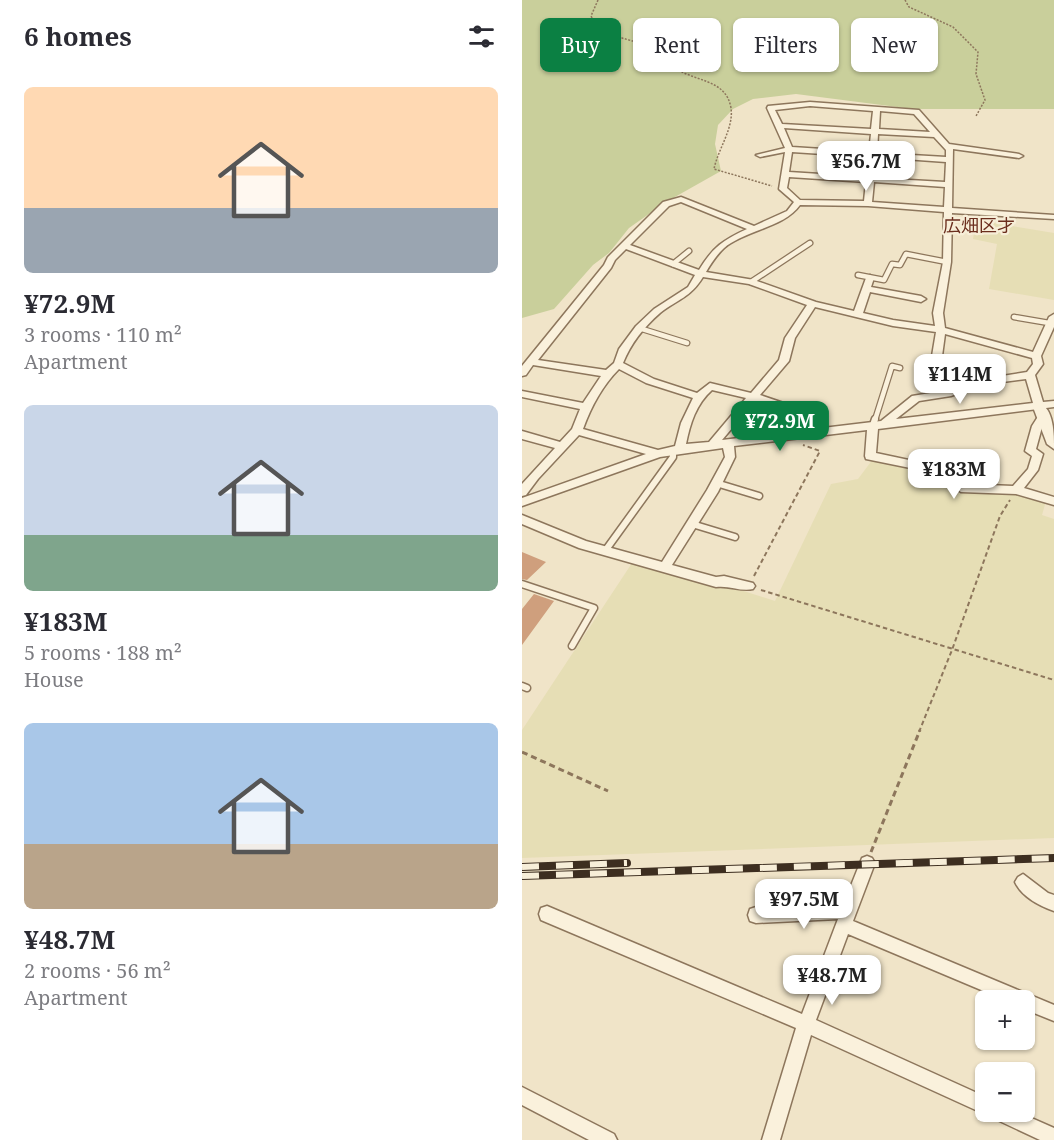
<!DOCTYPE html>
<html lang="en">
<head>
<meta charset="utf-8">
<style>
  :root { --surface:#fff; --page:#f7f7f7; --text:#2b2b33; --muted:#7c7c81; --accent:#0b8043 }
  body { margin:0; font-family:"Noto Serif","Noto Sans JP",serif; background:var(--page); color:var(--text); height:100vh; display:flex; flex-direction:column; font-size:22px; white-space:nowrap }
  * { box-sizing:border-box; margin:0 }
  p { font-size:20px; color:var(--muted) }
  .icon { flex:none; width:33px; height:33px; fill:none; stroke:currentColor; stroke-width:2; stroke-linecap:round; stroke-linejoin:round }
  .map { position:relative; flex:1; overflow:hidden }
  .side { display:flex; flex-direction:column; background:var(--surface); width:522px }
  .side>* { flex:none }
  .hud { position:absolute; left:18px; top:18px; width:423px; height:54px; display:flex; gap:12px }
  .buttons { position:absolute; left:453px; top:990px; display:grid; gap:12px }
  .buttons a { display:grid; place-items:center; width:60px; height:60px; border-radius:9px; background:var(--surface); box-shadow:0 2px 4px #0004; font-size:30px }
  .price { position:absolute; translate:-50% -51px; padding:0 14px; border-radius:12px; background:#fff; color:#222; font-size:20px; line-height:39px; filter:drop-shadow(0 2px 3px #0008) }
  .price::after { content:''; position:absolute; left:50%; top:36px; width:18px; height:14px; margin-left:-9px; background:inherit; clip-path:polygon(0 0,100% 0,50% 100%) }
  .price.selected { background:var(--accent); color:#fff }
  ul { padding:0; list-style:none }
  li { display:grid; align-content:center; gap:12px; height:318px; padding:0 24px }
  li span { display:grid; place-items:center; height:186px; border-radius:9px; color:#555 }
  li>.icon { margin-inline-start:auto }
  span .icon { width:108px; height:108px; fill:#fffc; stroke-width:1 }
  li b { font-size:26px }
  h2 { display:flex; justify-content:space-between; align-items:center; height:72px; padding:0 24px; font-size:26px }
  .pill { padding:0 21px; border-radius:9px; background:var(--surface); box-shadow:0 2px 4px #0004; font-size:21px; line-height:54px }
  .pill.selected { background:var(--accent); color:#fff }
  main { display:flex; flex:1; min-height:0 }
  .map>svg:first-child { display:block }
  .farmland { fill:#e6deb5 }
  .green { fill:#c9cf9b }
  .building { fill:#cf9f7d }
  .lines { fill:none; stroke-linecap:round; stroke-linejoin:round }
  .service-far1-casing { stroke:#8d765c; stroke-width:7 }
  .service-casing { stroke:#8d765c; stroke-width:9 }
  .minor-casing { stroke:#8d765c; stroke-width:3 }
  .tertiary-casing { stroke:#8d765c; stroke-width:3 }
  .path-far2 { stroke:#8d765c; stroke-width:1.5; stroke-dasharray:2 1.5; stroke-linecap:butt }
  .path-far1 { stroke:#8d765c; stroke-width:2; stroke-dasharray:4.5 3; stroke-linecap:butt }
  .path { stroke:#8d765c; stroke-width:3; stroke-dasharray:6 4; stroke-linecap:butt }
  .service-far1 { stroke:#faf1dc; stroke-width:4.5 }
  .service { stroke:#faf1dc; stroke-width:6 }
  .minor { fill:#faf1dc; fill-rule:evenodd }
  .tertiary { fill:#faf1dc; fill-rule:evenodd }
  .rail-casing { stroke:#3d2e20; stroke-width:8 }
  .rail { stroke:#f7eed8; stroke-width:6; stroke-dasharray:17; stroke-linecap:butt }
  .labels { text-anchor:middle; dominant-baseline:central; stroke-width:4.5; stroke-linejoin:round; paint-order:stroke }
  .far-quarter-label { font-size:18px; fill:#6b2e1e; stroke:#f7eed8 }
</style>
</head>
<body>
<main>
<section class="side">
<h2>6 homes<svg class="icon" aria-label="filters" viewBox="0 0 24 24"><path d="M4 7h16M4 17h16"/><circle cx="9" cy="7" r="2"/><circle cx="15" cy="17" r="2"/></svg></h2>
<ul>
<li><span style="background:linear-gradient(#ffd9b3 65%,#9aa5b1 0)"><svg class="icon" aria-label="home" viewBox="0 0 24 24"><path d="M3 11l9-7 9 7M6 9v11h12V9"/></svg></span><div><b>¥72.9M</b><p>3 rooms · 110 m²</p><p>Apartment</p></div></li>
<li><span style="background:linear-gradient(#c9d6e8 70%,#7fa58c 0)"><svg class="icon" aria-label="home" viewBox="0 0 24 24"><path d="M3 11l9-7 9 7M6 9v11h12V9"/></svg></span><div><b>¥183M</b><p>5 rooms · 188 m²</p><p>House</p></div></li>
<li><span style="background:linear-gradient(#a9c7e8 65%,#b9a48a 0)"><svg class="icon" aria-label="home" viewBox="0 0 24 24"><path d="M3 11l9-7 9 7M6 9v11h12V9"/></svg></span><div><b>¥48.7M</b><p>2 rooms · 56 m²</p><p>Apartment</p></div></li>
</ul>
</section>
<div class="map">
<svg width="532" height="1140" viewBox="0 0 532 1140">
  <rect width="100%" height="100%" fill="#f0e4c8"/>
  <path class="farmland" d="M 454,220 L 532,233 L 532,300 L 467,289 L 475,244 L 451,239 Z
    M 351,459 L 417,476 L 433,493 L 486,492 L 524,501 L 520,515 L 532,519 L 532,838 L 0,858 L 0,730 L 110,563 L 194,587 L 209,587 L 253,601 L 309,484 L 336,479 Z"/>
  <path class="green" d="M 0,0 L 532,0 L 532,109 L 391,109 L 274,94 L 231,99 L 211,109 L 196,125 L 193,144 L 199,171 L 144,202 L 107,228 L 87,253 L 71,265 L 32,309 L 0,318 Z"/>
  <path class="building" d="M 0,552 L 24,562 L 5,580 L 0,579 Z
    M 12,594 L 32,601 L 0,645 L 0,609 Z"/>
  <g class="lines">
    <defs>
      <path id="service-far1" d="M 151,264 L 167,251
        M 336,275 L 362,280 L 370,264 L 378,265 L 384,254 L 425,262
        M 229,282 L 288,243
        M 492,317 L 527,323
        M 117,328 L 165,343
        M 353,420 L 370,366 L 378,368"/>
      <path id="service" d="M 351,425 L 353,419
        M 194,483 L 237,496
        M 170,524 L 213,537
        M 83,551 L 151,457 L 151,451
        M 0,584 L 72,608 L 50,646
        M 0,686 L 5,688"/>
      <path id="minor" d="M 288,102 L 397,110 L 427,144 L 497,154 L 501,156 L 497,158 L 431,149 L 430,208 L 532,215 L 532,219 L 430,213 L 429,262 L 421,313 L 423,328 L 511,352 L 527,317 L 532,314 L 532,327 L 519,356 L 521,364 L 513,375 L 521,402 L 532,401 L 532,407 L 356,429 L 354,453 L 415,466 L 441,484 L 491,486 L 506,469 L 510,456 L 503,451 L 510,426 L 517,415 L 525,415 L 526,418 L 520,427 L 514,449 L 521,454 L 516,470 L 502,488 L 532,497 L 532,505 L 494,494 L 439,492 L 408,472 L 344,459 L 343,456 L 345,430 L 212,446 L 213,457 L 196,492 L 150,565 L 194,577 L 202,576 L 231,583 L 233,586 L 231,589 C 219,592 207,585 194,587 L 57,548 L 0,524 L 0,515 L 64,541 L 140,562 L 185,490 L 203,457 L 201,448 L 138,457 L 0,506 L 0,498 L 124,454 L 57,435 L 16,479 L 4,495 L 0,496 L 0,484 L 33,448 L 0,439 L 0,431 L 38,442 L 50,429 L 58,409 L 0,397 L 0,391 L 61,403 L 79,376 L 11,365 L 4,375 L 0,376 L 0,366 L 82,265 L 86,257 L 141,202 L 159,197 L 232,226 L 265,211 L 272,202 L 257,189 L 263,152 L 238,157 L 234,155 L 263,148 L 245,108 L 246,106 ZM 288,106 L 351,111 L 349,129 L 260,124 L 253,110 ZM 358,111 L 392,114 L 408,132 L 357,129 ZM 262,128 L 349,134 L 347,152 L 270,147 ZM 356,134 L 412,137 L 424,150 L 424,157 L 355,153 ZM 270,152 L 347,157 L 345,177 L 267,172 ZM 354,157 L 424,162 L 423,182 L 352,178 ZM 267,177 L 344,182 L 342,201 L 278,200 L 265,188 ZM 352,182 L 423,187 L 422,207 L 350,202 ZM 159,202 L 225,229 C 201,240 191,247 177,270 L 108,245 L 147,206 ZM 278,205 L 346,206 L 422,212 L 421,262 L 411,313 L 413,326 L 371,320 L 341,313 L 348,292 L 399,302 L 404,299 L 399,296 L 349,287 L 352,278 L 348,275 L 344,278 L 332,311 L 294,302 L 232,280 L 184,272 C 190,262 198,249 209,243 C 231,229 263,226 278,205 ZM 104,249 L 173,275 L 166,287 L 132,309 L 114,326 L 97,349 L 92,363 L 84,370 L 16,360 L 89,268 L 93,260 ZM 181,277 L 227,284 L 285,305 L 263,338 L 257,360 L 229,393 L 188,383 L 175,393 L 132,379 L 101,363 C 109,343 122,327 138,313 C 156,299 168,298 181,277 ZM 293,307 L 371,326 L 414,332 L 410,356 L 419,370 L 439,385 L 427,390 L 390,396 L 359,421 L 200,440 L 233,401 L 281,417 L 285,415 L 286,413 L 285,411 L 238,395 L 267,361 L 273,338 ZM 423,334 L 510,358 L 511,364 L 505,372 L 448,381 L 426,366 L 420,356 ZM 97,369 L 124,383 L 171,398 L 159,423 L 153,446 L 136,450 L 61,429 C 69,407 80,386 97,369 ZM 504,379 L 511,403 L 374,419 L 397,401 L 429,396 L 458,385 ZM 190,390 L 224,398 L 187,442 L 164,444 C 168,424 174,404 190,390 Z
        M 345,856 L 350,858 L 353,863 L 331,921 L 532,1005 L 532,1021 L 502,1009 L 502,1000 L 483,1000 L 326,934 L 294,1020 L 464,1097 L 464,1112 L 496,1112 L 532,1128 L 532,1140 L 518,1140 L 471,1118 L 469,1113 L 464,1115 L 458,1112 L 289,1035 L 258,1140 L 240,1140 L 274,1028 L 19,920 L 17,914 L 19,908 L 25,906 L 280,1014 L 316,919 L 234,923 L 228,921 L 226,915 L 228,909 L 234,907 L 322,903 L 340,858 Z
        M 501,874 L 526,893 L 532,895 L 532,911 C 518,906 500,897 493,882 L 496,877 Z
        M 0,1087 L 92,1134 L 95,1140 L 67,1140 L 0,1105 Z"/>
      <path id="tertiary" d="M 517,403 C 532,408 532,435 532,449 L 525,444 L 511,407 Z"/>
    </defs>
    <use href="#service-far1" class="service-far1-casing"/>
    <use href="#service" class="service-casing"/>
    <use href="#minor" class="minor-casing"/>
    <use href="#tertiary" class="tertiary-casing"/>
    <path class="path-far2" d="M 76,0 L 69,16 C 83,39 105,37 128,47 C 139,52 143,61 152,67 C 171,82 204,78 209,108 C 212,128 196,149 192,169 L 250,186
      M 383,0 L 387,7 L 431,27 L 456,52 L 454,74 L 463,100 L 454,116"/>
    <path class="path-far1" d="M 232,576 L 298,451 L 281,445
      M 239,590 L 532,680
      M 397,732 L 430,650 L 478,516 L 488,500"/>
    <path class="path" d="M 0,752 L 86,791
      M 349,852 L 398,730"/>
    <use href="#service-far1" class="service-far1"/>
    <use href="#service" class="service"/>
    <use href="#minor" class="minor"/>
    <use href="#tertiary" class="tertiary"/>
    <defs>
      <path id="rail" d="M 0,867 L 105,863
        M 0,876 L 532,858"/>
    </defs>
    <use href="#rail" class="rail-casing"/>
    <use href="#rail" class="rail"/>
  </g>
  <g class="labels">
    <g class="far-quarter-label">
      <text x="457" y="225">広畑区才</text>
    </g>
  </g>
</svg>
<div class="buttons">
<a>+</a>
<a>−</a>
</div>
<b class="price" style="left:344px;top:192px">¥56.7M</b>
<b class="price" style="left:438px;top:405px">¥114M</b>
<b class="price selected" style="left:258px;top:452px">¥72.9M</b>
<b class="price" style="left:432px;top:500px">¥183M</b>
<b class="price" style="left:282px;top:930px">¥97.5M</b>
<b class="price" style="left:310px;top:1006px">¥48.7M</b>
<div class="hud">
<a class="pill selected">Buy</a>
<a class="pill">Rent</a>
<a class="pill">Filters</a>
<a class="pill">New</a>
</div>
</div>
</main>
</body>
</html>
